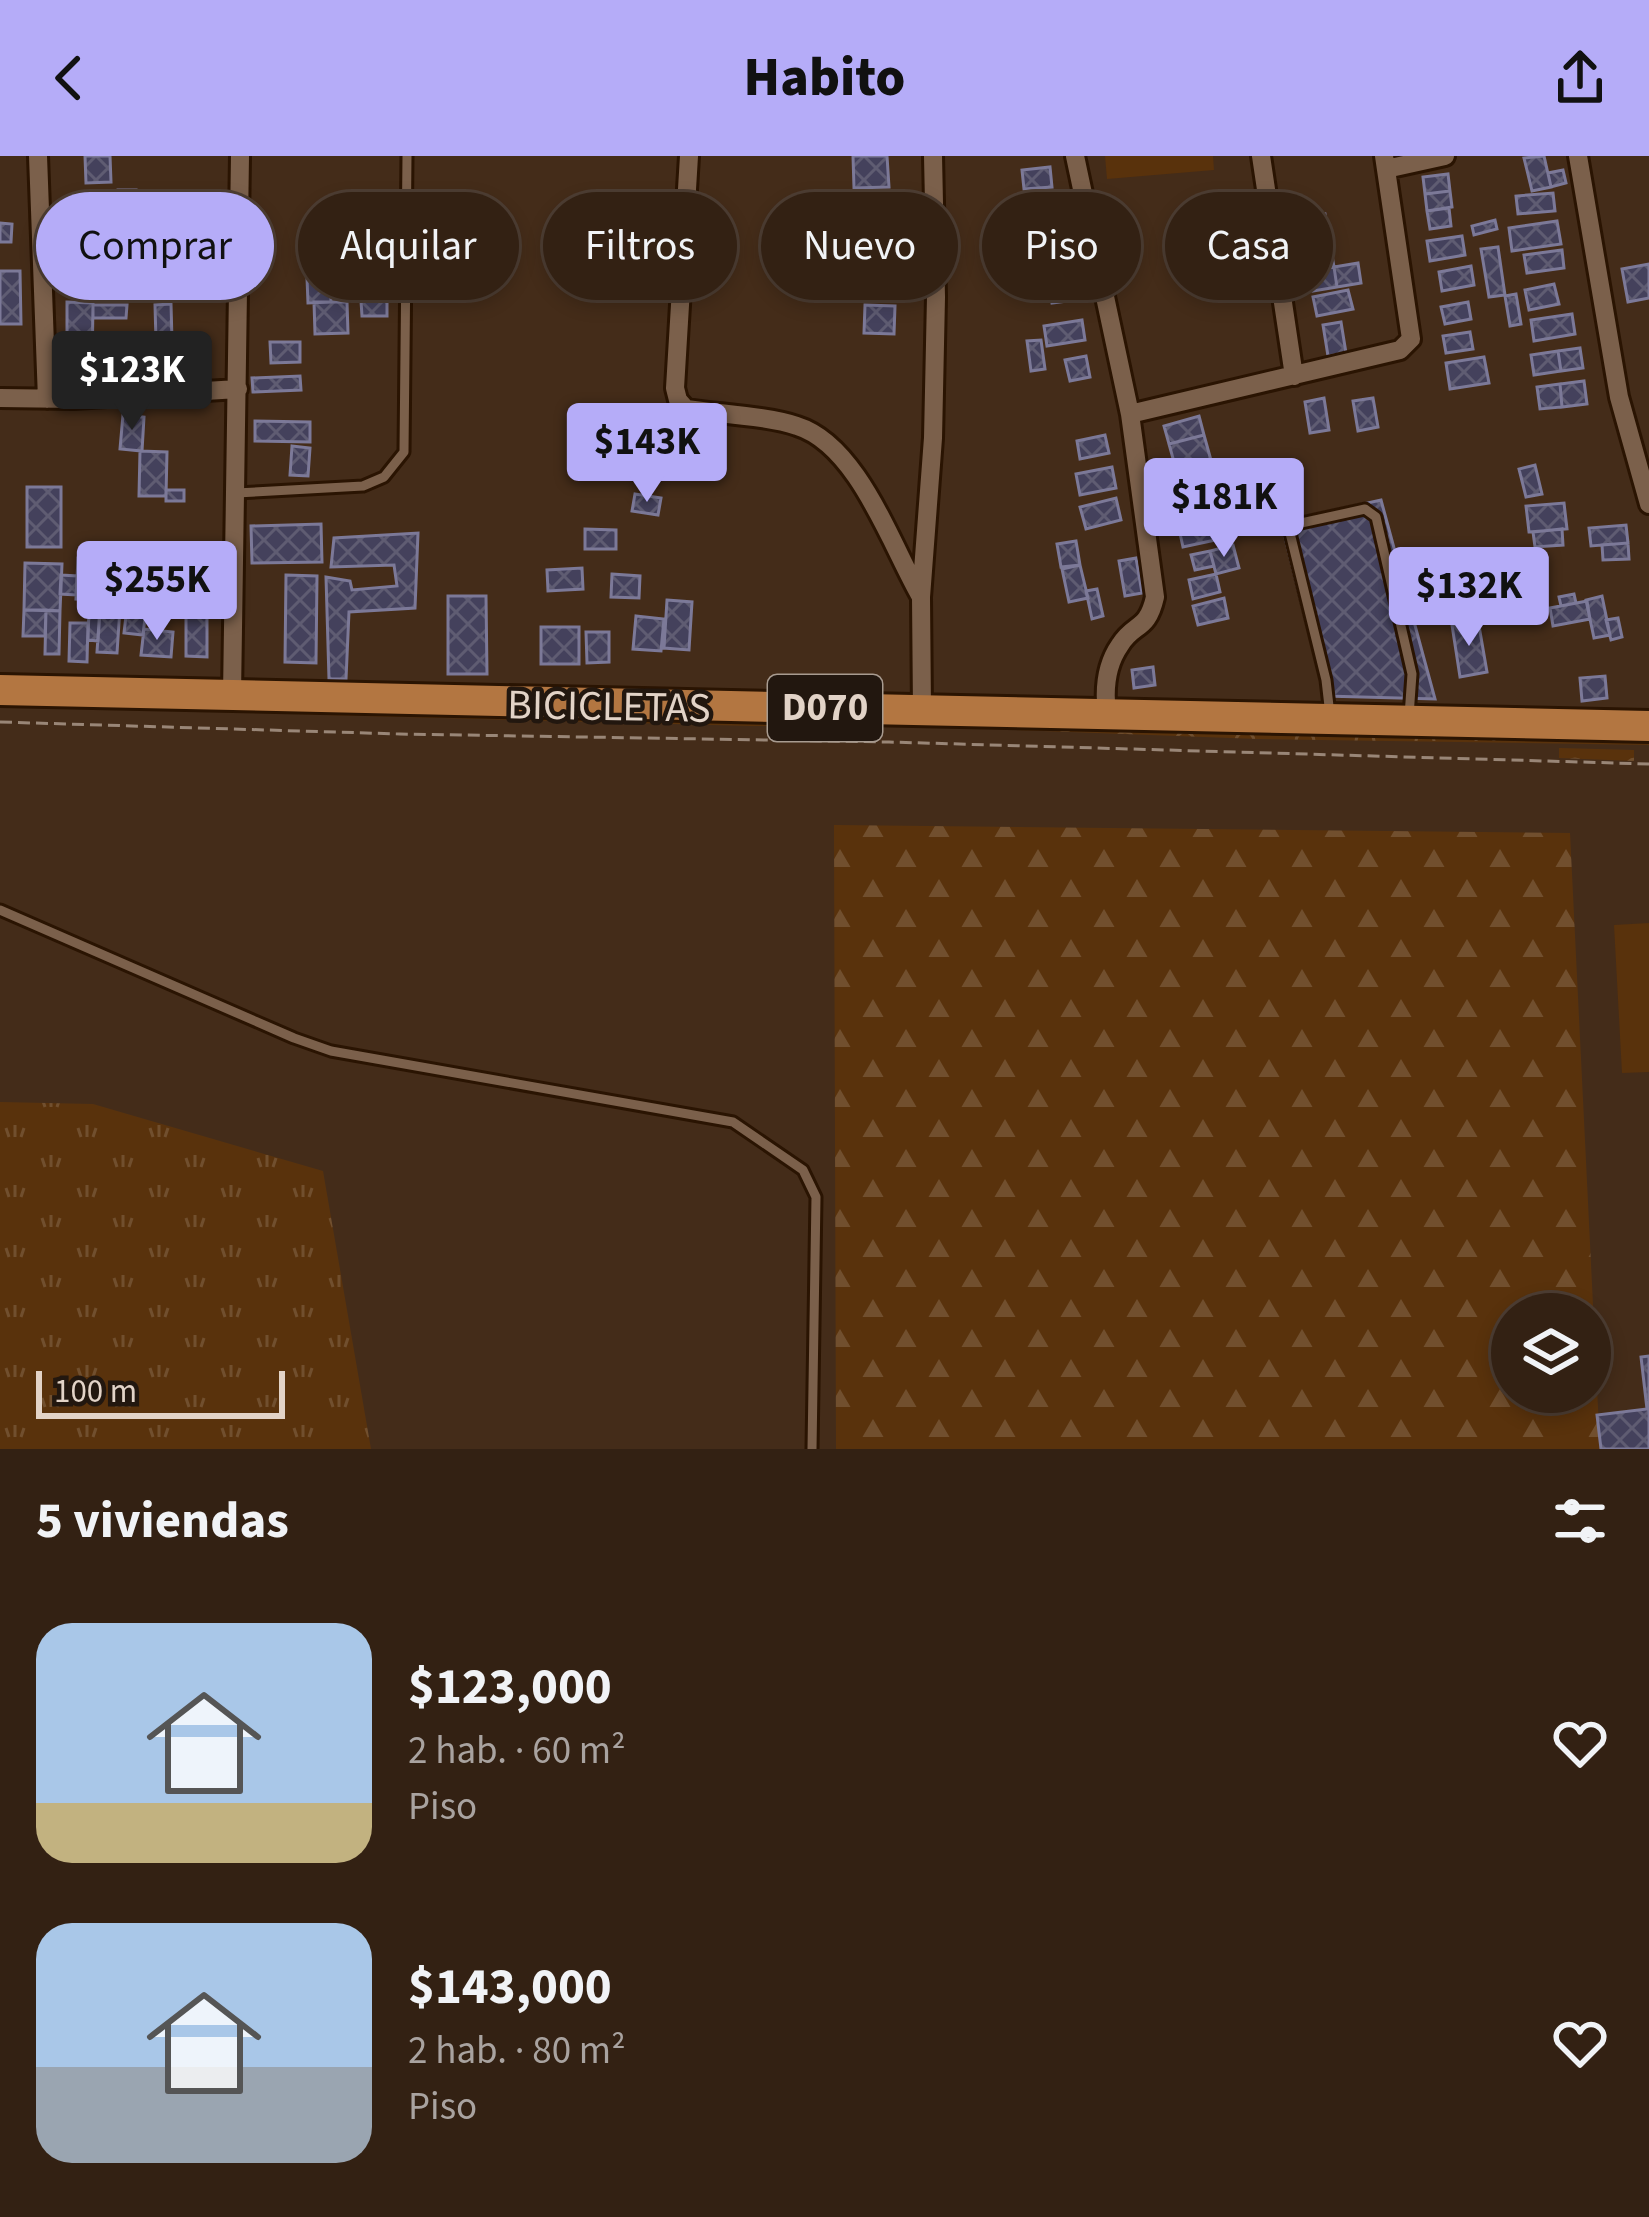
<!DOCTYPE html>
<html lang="es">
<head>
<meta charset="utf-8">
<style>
  :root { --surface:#332113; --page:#3e2e21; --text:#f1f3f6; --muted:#a9a3a0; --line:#4e3e33; --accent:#b5acf8 }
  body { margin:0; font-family:"Source Sans 3",sans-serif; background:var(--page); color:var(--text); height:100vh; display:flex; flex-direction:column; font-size:45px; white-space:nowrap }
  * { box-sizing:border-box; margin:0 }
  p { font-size:39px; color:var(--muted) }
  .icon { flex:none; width:66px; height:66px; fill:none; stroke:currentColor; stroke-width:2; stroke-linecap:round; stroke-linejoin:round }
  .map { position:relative; height:1293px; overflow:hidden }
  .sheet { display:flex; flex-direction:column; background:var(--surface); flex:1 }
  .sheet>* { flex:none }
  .hud { position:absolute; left:36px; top:36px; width:1578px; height:108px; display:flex; gap:24px }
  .tools { position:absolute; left:1491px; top:1137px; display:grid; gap:24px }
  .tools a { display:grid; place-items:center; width:120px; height:120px; border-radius:50%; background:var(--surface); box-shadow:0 6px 18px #0003,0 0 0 3px var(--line); font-size:60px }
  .scale { position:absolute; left:36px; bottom:30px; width:249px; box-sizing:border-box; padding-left:12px; border:6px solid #e2d3c7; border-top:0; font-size:33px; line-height:42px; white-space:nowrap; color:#e2d3c7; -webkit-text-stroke:9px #22170f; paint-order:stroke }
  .price { position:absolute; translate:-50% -102px; padding:0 27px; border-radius:12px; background:var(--accent); color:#111; font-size:39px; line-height:78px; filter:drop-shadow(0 3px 6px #0008) }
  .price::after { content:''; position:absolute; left:50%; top:72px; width:36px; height:27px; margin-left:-18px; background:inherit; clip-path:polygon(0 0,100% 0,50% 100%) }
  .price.selected { background:#222; color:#fff }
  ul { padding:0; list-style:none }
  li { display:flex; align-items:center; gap:36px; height:300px; padding:0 36px }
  li span { display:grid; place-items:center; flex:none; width:336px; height:240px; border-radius:36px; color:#555 }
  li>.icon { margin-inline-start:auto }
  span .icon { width:144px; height:144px; fill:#fffc; stroke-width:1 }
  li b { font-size:51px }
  h2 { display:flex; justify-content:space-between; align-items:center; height:144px; padding:0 36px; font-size:51px }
  .pill { padding:0 42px; border-radius:54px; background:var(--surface); box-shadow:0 6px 18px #0003,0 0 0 3px var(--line); font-size:42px; line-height:108px }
  .pill.selected { background:var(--accent); color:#111 }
  header { display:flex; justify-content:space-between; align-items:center; height:156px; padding:0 36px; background:var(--accent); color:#111; font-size:54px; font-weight:800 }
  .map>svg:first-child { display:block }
  .grass { fill:url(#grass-tufts) }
  .forest { fill:url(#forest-firs); fill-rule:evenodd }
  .park { fill:url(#park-crowns) }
  .garden { fill:#59320c }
  .building { fill:url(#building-cross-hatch); stroke:#7c7998; stroke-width:3 }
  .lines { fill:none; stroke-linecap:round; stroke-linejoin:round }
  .lane-casing { stroke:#2a1402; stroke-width:15 }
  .street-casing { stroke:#2a1402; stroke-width:24 }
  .primary-casing { stroke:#2a1402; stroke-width:36 }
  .path { stroke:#998677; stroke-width:3; stroke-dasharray:12 6; stroke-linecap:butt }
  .lane { stroke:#7b604b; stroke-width:9 }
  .street { stroke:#7b604b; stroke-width:18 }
  .primary { stroke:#b37641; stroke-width:30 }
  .labels { text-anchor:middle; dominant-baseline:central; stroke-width:9; stroke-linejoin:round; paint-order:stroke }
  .shield { fill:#22170f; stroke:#a89b90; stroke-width:3 }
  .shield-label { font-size:39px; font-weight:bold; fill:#e2d3c7 }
  .street-label { font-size:42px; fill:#e2d3c7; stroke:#22170f }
</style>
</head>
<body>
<header><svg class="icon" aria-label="back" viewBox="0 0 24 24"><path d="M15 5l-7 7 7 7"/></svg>Habito<svg class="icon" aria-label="share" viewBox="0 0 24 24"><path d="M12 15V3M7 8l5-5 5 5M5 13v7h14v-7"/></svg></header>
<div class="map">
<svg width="1649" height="1293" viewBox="0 0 1649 1293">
  <defs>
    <pattern id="grass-tufts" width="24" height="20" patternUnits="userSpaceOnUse" patternTransform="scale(3)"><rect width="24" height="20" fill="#59320c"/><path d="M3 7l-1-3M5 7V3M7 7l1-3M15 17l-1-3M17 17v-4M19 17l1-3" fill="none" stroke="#714f2e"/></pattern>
    <pattern id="forest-firs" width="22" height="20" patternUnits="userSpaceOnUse" patternTransform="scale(3)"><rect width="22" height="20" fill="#59320c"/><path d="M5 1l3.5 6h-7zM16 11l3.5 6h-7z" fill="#714f2e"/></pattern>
    <pattern id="park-crowns" width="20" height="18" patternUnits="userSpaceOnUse" patternTransform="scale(3)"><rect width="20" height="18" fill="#59320c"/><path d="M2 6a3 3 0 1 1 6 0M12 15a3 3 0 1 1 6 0" fill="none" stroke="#714f2e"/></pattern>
    <pattern id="building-cross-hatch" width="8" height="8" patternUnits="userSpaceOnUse" patternTransform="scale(3)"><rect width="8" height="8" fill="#44415c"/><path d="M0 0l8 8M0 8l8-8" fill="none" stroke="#5f5c72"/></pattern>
  </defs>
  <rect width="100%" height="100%" fill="#442c19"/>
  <path class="grass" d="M 0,946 L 93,948 L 323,1015 L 371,1293 L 0,1293 Z"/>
  <path class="forest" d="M 834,669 L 1570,677 L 1600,1293 L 836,1293 ZM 1512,1158 L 1590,1158 L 1590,1236 L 1512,1236 Z"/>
  <path class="park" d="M 0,542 L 1649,581 L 1649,589 L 1258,583 L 909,570 L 752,570 L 323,559 L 75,550 L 0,550 Z
    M 1559,592 L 1634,594 L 1634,605 L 1559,602 Z"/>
  <path class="garden" d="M 1105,0 L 1213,0 L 1214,14 L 1107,23 Z
    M 1649,767 L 1649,916 L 1622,917 L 1614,769 Z"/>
  <path class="building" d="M 85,0 L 110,0 L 111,26 L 86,27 Z
    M 853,0 L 887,0 L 889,31 L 854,32 Z
    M 1544,0 L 1551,31 L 1532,35 L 1524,2 Z
    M 1050,11 L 1052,31 L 1024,33 L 1022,14 Z
    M 1563,14 L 1566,27 L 1551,31 L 1548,17 Z
    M 1448,18 L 1450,35 L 1425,38 L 1423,21 Z
    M 118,34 L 136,34 L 135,64 L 106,64 L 106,52 L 117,53 Z
    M 1450,35 L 1452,51 L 1427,55 L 1425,38 Z
    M 1553,37 L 1555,55 L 1518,58 L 1516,40 Z
    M 901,49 L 902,78 L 864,79 L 863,50 Z
    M 1065,49 L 1067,72 L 1028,75 L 1026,53 Z
    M 1449,52 L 1451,70 L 1430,73 L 1427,55 Z
    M 1325,58 L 1334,111 L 1310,115 L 1301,62 Z
    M 1495,64 L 1497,73 L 1474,79 L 1472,70 Z
    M 1557,65 L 1561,88 L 1512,95 L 1509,72 Z
    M 0,67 L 12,68 L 11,86 L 0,86 Z
    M 1462,80 L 1465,99 L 1430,105 L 1427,85 Z
    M 313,81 L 329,81 L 330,115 L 314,116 Z
    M 1064,87 L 1068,104 L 1028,111 L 1025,94 Z
    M 1498,91 L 1505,139 L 1489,141 L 1481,93 Z
    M 854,94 L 887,96 L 885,126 L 852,125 Z
    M 1562,94 L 1564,112 L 1527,117 L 1524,99 Z
    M 62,96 L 77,96 L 78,117 L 63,118 Z
    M 171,103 L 201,103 L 201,123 L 171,123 Z
    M 1358,107 L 1361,127 L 1337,131 L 1334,111 Z
    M 1649,108 L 1649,142 L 1628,146 L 1622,113 Z
    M 1471,110 L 1474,129 L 1442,135 L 1439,116 Z
    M 1334,111 L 1337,131 L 1313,135 L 1310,115 Z
    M 0,115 L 20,115 L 21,168 L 0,168 Z
    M 330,115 L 331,146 L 308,147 L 307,122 L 313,122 L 313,116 Z
    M 1029,116 L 1031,131 L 1018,134 L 1015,119 Z
    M 1072,126 L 1075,144 L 1052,147 L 1049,129 Z
    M 1554,128 L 1559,148 L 1529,154 L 1525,134 Z
    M 1348,134 L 1353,153 L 1317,160 L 1313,141 Z
    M 1516,138 L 1521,168 L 1510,170 L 1505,140 Z
    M 361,145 L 387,145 L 387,160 L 362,160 Z
    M 67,146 L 93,147 L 92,216 L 67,216 Z
    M 314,146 L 347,146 L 348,177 L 315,178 Z
    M 1468,146 L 1471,163 L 1445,168 L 1441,151 Z
    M 171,148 L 172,184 L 156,185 L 155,149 Z
    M 93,149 L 127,149 L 126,162 L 93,162 Z
    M 865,149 L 895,150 L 894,178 L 864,177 Z
    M 1572,158 L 1575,178 L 1534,185 L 1531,164 Z
    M 1082,164 L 1085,184 L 1047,190 L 1044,170 Z
    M 1341,166 L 1346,197 L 1328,200 L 1323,169 Z
    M 1470,176 L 1473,193 L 1446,197 L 1443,180 Z
    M 1041,184 L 1045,213 L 1031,215 L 1027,185 Z
    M 270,186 L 300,186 L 300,206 L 271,207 Z
    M 1580,192 L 1583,212 L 1561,215 L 1558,195 Z
    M 1558,195 L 1561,215 L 1534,219 L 1531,199 Z
    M 1086,200 L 1090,221 L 1070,225 L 1065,204 Z
    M 1484,201 L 1489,227 L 1450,233 L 1446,207 Z
    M 300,220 L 301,234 L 253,236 L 252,222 Z
    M 1584,225 L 1587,248 L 1562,251 L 1560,228 Z
    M 1560,228 L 1562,251 L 1540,253 L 1537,231 Z
    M 1324,242 L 1329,274 L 1310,277 L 1305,246 Z
    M 1373,242 L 1378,271 L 1358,275 L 1353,245 Z
    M 123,259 L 144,261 L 142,295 L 120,293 Z
    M 1199,260 L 1204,279 L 1169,288 L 1164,270 Z
    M 255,265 L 310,266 L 310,286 L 255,285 Z
    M 1105,279 L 1109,297 L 1080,303 L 1077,285 Z
    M 1204,279 L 1212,308 L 1177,317 L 1169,288 Z
    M 292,290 L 310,292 L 308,320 L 290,319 Z
    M 140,295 L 167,296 L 166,340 L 139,340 Z
    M 1535,309 L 1542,338 L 1526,341 L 1519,313 Z
    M 1206,310 L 1212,330 L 1182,338 L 1177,317 Z
    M 1112,311 L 1116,332 L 1080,339 L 1076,318 Z
    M 27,331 L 61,331 L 61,391 L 27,391 Z
    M 166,334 L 184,334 L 184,345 L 166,345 Z
    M 635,338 L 661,342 L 658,359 L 632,355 Z
    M 1210,339 L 1215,355 L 1185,364 L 1180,348 Z
    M 1116,342 L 1121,364 L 1086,373 L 1080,351 Z
    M 1381,344 L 1435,543 L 1325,540 L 1281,366 Z
    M 1564,347 L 1567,373 L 1529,376 L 1526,350 Z
    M 1210,366 L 1215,384 L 1183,391 L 1179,373 Z
    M 321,368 L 322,406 L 252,407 L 251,370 Z
    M 1626,369 L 1628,387 L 1591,390 L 1589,372 Z
    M 585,373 L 616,374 L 616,393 L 585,393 Z
    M 1562,373 L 1563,389 L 1535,391 L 1533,376 Z
    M 418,377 L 415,452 L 349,456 L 346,523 L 329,523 L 326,421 L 350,425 L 352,434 L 397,430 L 394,409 L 331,411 L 334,382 Z
    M 1076,385 L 1080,409 L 1061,411 L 1057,388 Z
    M 1628,387 L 1629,403 L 1603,404 L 1602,389 Z
    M 1233,389 L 1239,412 L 1216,418 L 1210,395 Z
    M 202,390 L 221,391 L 218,431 L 200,430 Z
    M 1210,395 L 1214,410 L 1195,414 L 1191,399 Z
    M 133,400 L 152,402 L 143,479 L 124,477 Z
    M 78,402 L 95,403 L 93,444 L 76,443 Z
    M 1136,402 L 1142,437 L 1125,440 L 1119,405 Z
    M 25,407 L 62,408 L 60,455 L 24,454 Z
    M 1080,409 L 1088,442 L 1069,446 L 1062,413 Z
    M 582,412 L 583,433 L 548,435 L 547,414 Z
    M 612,418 L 640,420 L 639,442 L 611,441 Z
    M 1216,418 L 1220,436 L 1193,443 L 1189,424 Z
    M 61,419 L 77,420 L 76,439 L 60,438 Z
    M 286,419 L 317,420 L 316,507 L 285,506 Z
    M 101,427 L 122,428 L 120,452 L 100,451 Z
    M 186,431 L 207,431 L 207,501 L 186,500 Z
    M 1097,433 L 1103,460 L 1092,463 L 1086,435 Z
    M 1574,438 L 1576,447 L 1561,450 L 1559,441 Z
    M 448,440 L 486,440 L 487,518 L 448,518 Z
    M 1602,440 L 1610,479 L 1594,482 L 1586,444 Z
    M 1224,442 L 1228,462 L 1198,469 L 1193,450 Z
    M 667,444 L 692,446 L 689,494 L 664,492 Z
    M 1587,445 L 1590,463 L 1553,470 L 1550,452 Z
    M 100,451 L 120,452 L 117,497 L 97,496 Z
    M 24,454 L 46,454 L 45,480 L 23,480 Z
    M 46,454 L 60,455 L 59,498 L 45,498 Z
    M 89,454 L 100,455 L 98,485 L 88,484 Z
    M 636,460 L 664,463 L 661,495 L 633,493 Z
    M 1618,462 L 1622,481 L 1611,484 L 1606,464 Z
    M 1478,464 L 1487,516 L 1460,521 L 1452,469 Z
    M 70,467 L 88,467 L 87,506 L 69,505 Z
    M 541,471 L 579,471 L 579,508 L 541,508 Z
    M 144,473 L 173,476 L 171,501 L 141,499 Z
    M 586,476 L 609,476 L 609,506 L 587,507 Z
    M 1153,511 L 1155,529 L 1134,532 L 1132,514 Z
    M 1605,520 L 1607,542 L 1582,545 L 1580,522 Z
    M 1649,1200 L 1649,1293 L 1601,1293 L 1597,1259 L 1647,1253 L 1641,1201 Z"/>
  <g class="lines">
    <defs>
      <path id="lane" d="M 236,337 L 363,330 L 384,321 L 404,296 L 407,0
        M 1330,559 L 1326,524 L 1289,373 L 1292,369 L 1365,353 L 1376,361 L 1412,518 L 1409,560
        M 0,754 L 294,882 L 331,895 L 733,966 L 803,1014 L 816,1041 L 812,1293"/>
      <path id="street" d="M 38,0 L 47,243
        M 689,0 L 675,232 L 678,244 L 686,253 C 718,258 768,260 797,270 C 858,289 891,389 921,441
        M 1075,0 L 1130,258 L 1155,441 C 1147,476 1134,466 1120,489 C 1106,509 1104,535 1107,558
        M 1261,0 L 1294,220
        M 1578,0 L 1619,241 L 1649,348
        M 1386,13 L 1445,0
        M 0,242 L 74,243 L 238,233
        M 1130,258 L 1400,194 L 1411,183 L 1384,0
        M 232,539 L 240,0
        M 922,554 L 921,441 L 933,282 L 936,141 L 933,0"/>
      <path id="primary" d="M 0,534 L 1649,570"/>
    </defs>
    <use href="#lane" class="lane-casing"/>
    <use href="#street" class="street-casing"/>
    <use href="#primary" class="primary-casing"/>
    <path class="path" d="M 0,566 L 400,578 L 889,586 L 1649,608"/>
    <use href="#lane" class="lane"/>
    <use href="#street" class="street"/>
    <use href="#primary" class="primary"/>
  </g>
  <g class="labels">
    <rect class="shield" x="768" y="519" width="114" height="66" rx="9"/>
    <g class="shield-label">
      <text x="825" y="552">D070</text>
    </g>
    <g class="street-label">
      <text transform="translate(609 551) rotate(1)">BICICLETAS</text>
    </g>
  </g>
</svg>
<div class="tools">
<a><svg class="icon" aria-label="layers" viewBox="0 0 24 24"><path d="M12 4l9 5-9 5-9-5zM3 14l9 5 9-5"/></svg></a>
</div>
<div class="scale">100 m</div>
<b class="price selected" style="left:132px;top:277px">$123K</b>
<b class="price" style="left:647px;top:349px">$143K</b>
<b class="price" style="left:1224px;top:404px">$181K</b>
<b class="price" style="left:157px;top:487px">$255K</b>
<b class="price" style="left:1469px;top:493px">$132K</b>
<div class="hud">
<a class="pill selected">Comprar</a>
<a class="pill">Alquilar</a>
<a class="pill">Filtros</a>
<a class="pill">Nuevo</a>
<a class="pill">Piso</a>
<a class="pill">Casa</a>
</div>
</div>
<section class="sheet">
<h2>5 viviendas<svg class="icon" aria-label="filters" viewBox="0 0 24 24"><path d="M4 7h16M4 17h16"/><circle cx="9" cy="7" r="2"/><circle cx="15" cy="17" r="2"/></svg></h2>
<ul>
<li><span style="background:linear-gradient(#a9c7e8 75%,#c2b280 0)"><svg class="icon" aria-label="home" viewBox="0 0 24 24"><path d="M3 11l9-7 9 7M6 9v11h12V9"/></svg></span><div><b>$123,000</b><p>2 hab. · 60 m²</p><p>Piso</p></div><svg class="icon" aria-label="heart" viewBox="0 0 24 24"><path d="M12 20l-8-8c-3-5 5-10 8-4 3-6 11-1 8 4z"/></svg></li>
<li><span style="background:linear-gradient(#a9c7e8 60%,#9aa5b1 0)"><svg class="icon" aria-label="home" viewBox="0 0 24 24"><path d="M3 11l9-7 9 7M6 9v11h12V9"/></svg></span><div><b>$143,000</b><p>2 hab. · 80 m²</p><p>Piso</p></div><svg class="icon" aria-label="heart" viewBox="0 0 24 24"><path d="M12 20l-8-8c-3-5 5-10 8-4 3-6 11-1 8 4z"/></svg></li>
</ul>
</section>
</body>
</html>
